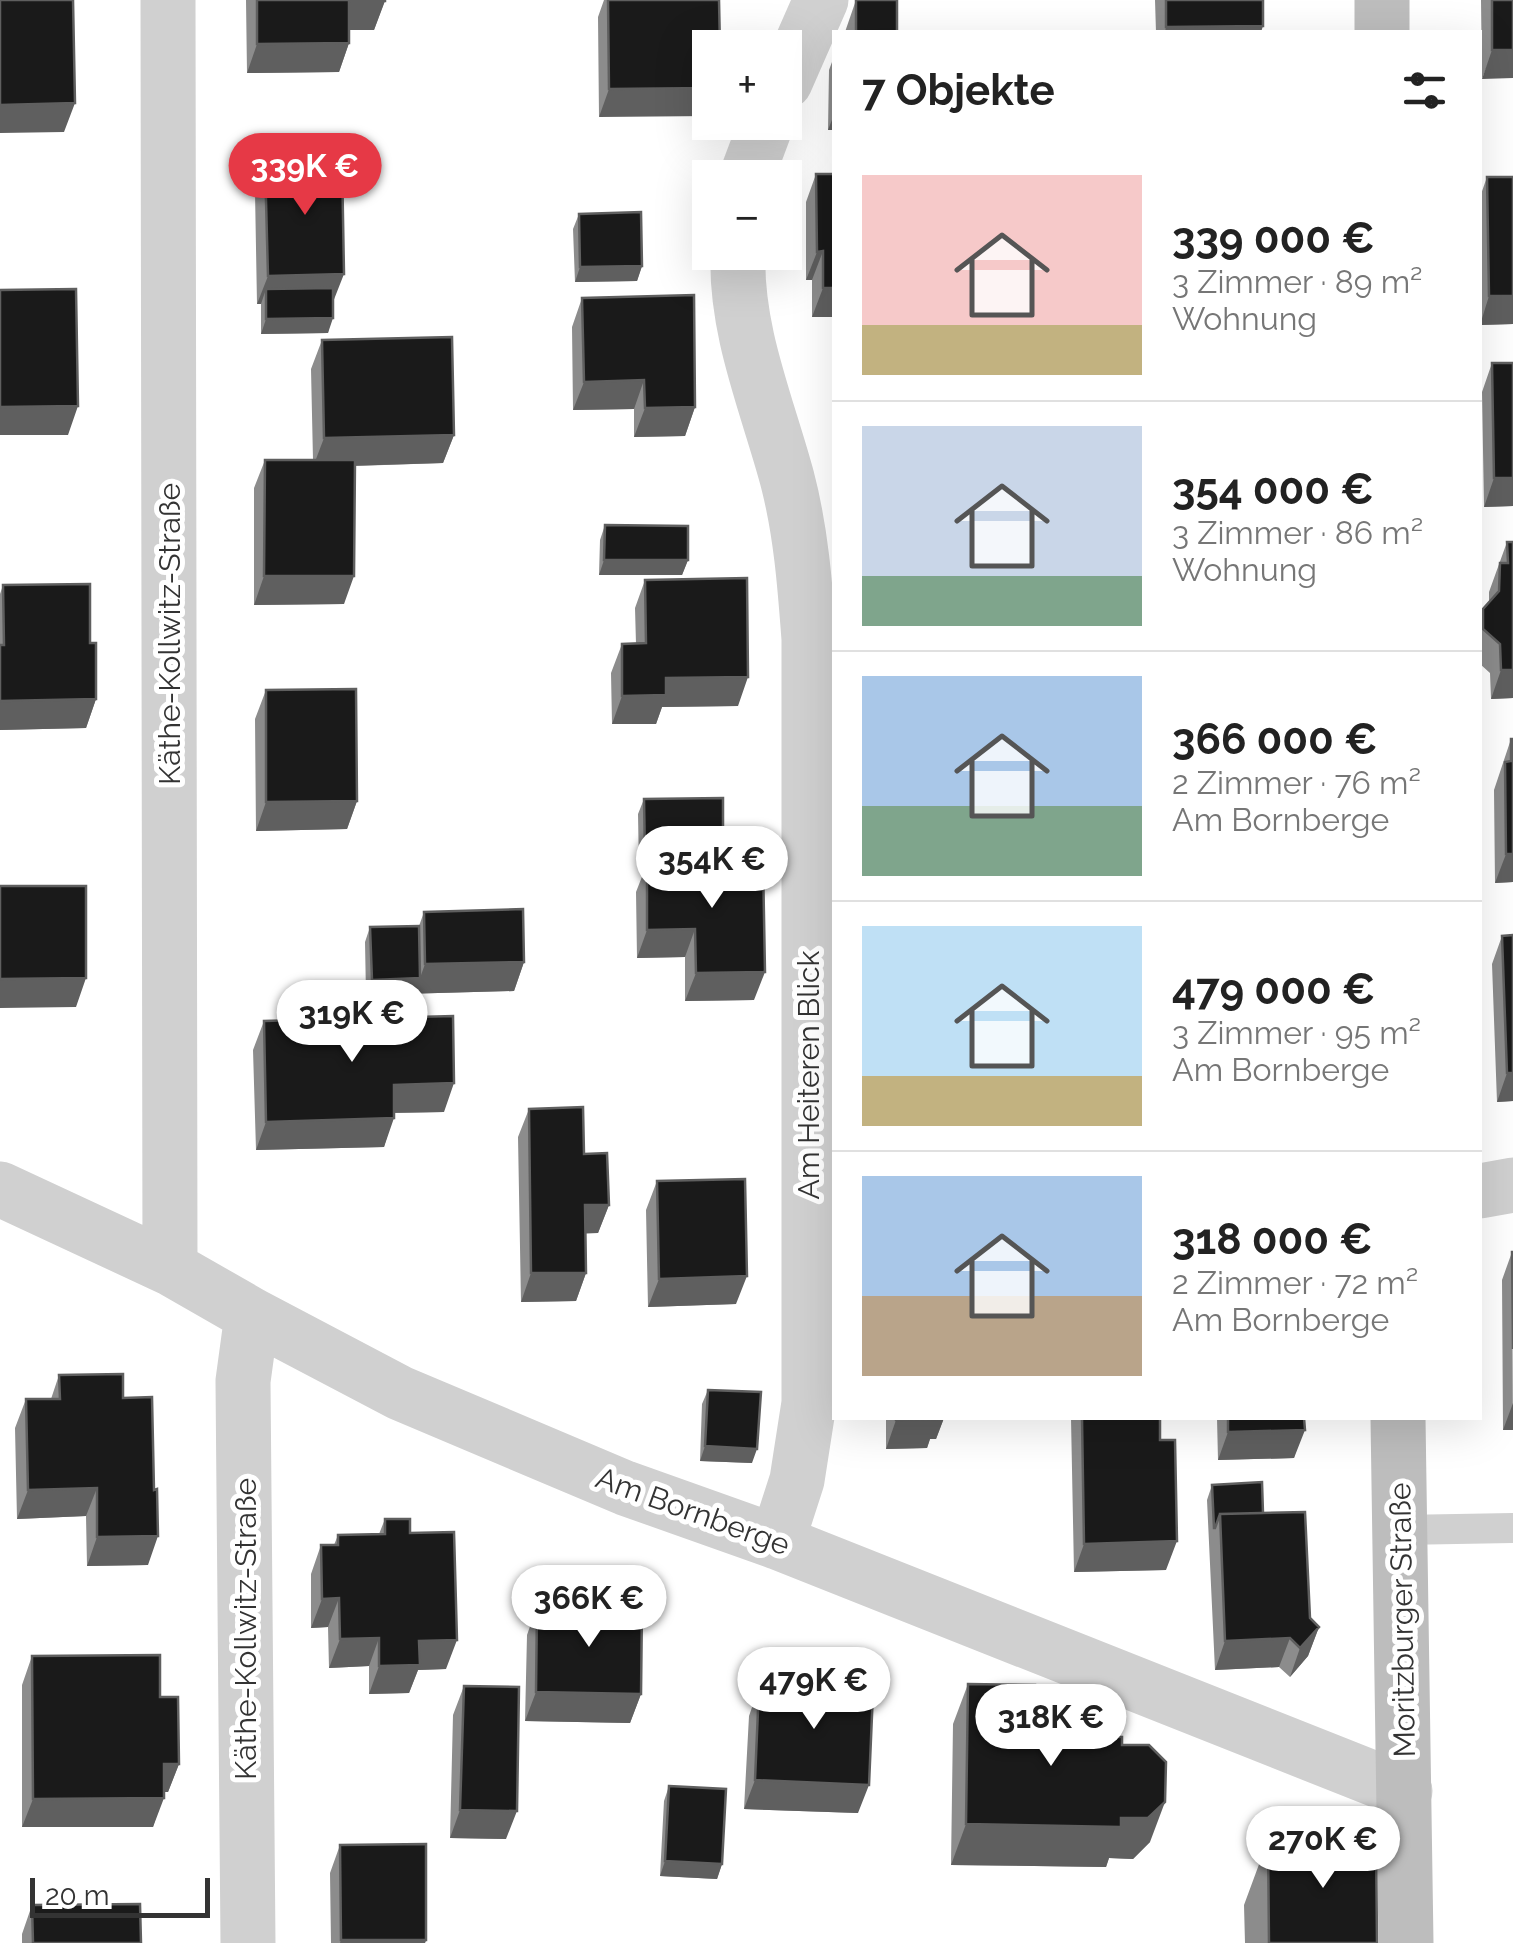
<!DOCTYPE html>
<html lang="de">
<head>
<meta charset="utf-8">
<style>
  :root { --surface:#fff; --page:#f6f6f6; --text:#222; --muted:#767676; --line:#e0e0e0; --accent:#e63946 }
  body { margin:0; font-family:Raleway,sans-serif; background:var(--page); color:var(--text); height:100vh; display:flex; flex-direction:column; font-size:38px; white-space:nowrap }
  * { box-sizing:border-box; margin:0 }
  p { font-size:32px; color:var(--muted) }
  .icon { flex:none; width:55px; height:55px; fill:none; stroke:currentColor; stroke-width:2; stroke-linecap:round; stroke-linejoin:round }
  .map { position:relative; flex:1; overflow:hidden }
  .details { position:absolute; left:832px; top:30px; width:650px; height:1390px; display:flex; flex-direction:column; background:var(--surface); border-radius:0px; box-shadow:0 10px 40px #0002 }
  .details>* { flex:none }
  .fabs { position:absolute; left:692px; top:30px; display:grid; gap:20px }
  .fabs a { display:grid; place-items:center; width:110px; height:110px; border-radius:0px; background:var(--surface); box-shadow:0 10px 40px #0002; font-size:50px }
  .scale { position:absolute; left:30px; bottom:25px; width:180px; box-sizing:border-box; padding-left:10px; border:5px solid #333; border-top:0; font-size:28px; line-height:35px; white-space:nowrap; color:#333; -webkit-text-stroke:8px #fff; paint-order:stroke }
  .price { position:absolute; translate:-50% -85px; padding:0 22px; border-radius:35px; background:#fff; color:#222; font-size:32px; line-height:65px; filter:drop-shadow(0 2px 5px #0008) }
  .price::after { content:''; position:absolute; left:50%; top:60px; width:30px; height:22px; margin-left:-15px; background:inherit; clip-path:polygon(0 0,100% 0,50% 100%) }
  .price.active { background:var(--accent); color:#fff }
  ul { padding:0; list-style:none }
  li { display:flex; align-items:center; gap:30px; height:250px; padding:0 30px }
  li+li { border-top:2px solid var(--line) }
  li span { display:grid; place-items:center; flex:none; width:280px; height:200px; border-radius:0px; color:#555 }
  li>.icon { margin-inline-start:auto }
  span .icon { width:120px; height:120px; fill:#fffc; stroke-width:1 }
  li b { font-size:42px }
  h2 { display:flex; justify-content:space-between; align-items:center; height:120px; padding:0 30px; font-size:42px }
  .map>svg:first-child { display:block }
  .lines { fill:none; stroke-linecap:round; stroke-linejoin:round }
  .lane { stroke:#d0d0d0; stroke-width:30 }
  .street { stroke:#d0d0d0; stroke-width:55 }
  .secondary { stroke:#bdbdbd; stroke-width:55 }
  .wall { fill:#8c8c8c }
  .shaded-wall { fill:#5f5f5f }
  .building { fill:#1a1a1a; stroke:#5f5f5f; stroke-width:2.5 }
  .labels { text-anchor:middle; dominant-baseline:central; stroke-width:10; stroke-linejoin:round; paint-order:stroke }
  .street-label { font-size:30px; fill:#333; stroke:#fff }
</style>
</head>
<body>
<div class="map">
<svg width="1513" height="1943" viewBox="0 0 1513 1943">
  <rect width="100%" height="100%" fill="#fff"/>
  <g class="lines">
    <path class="lane" d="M 1400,1530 L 1513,1528"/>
    <path class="street" d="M 168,0 L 170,1268
      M 785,82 L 821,0
      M 746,178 L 767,122
      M 738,252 C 735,331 767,404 787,478 C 801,531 805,585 809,639 L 809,1403 L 797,1480 L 777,1542
      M 0,1189 L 170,1268 L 252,1315 L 400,1393 L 625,1488 L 777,1542 L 1405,1791
      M 1480,1191 L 1513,1185
      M 248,1943 L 243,1381 L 252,1315"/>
    <path class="secondary" d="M 1382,0 L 1382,32
      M 1398,1418 L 1406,1943"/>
  </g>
  <path class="wall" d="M 246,0 L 385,0 L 374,30 L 349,30 L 349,43 L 339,72 L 247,73 Z
    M 604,0 L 719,0 L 599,117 L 598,17 Z
    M 856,0 L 897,32 L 845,32 Z
    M 1155,0 L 1263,0 L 1261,32 L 1156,32 Z
    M 1481,0 L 1513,0 L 1482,79 Z
    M 835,54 L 835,130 L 828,130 L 829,70 Z
    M 265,163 L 333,302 L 328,333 L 261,334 L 261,304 L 257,304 L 255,192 Z
    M 816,174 L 835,174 L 835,317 L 812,317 L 812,280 L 806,280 L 806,202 Z
    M 1487,177 L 1513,177 L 1513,324 L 1480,325 L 1480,197 Z
    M 579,214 L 642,266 L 637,281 L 575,282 L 573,229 Z
    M 582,298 L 695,407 L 685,436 L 634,437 L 634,409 L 573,410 L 572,327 Z
    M 322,340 L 454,435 L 443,463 L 355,466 L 344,604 L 254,605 L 254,488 L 265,460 L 313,460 L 311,369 Z
    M 1492,363 L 1513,506 L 1484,507 L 1482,392 Z
    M 605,525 L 688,560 L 682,575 L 599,575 L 600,540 Z
    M 1507,542 L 1513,698 L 1491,699 L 1490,673 L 1480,664 L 1480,616 L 1483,609 L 1489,602 L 1489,592 Z
    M 645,580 L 738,706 L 662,707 L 656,724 L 612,724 L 611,673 L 622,644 L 636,644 L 635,608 Z
    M 3,585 L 90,643 L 96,699 L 86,728 L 0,730 L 0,594 Z
    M 266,690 L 357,801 L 347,829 L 256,831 L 255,719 Z
    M 1511,739 L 1513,882 L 1495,883 L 1494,790 Z
    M 644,799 L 723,863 L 754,1000 L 685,1001 L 685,957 L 637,958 L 636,892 L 645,869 L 639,869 L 638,814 Z
    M 424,912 L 524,962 L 514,991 L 366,995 L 365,942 L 370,927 L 419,926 Z
    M 1513,935 L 1513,1101 L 1497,1102 L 1492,964 L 1502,936 Z
    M 264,1021 L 444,1112 L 394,1113 L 384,1147 L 256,1150 L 253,1050 Z
    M 529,1109 L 584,1154 L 609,1205 L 598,1233 L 585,1233 L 586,1273 L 576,1301 L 521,1302 L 518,1137 Z
    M 657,1181 L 736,1304 L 648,1307 L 646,1210 Z
    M 1512,1252 L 1513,1430 L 1503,1430 L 1502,1280 Z
    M 59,1375 L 123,1398 L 148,1565 L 87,1566 L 86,1516 L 17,1519 L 15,1428 L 26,1399 L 51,1399 Z
    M 708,1390 L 752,1463 L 700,1461 L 702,1404 Z
    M 886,1418 L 944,1418 L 936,1439 L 930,1439 L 927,1448 L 886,1449 Z
    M 1071,1418 L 1160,1418 L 1166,1570 L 1074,1572 Z
    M 1217,1418 L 1304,1418 L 1294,1458 L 1218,1460 Z
    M 1212,1485 L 1263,1513 L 1310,1618 L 1319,1627 L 1308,1656 L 1290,1677 L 1279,1667 L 1215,1670 L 1207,1500 Z
    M 385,1519 L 410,1533 L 446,1669 L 418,1670 L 409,1693 L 369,1694 L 369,1666 L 329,1668 L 328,1627 L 311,1628 L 311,1574 L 321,1545 L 334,1545 L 338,1535 L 379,1534 Z
    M 537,1606 L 641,1694 L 630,1723 L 525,1721 L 527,1635 Z
    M 32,1656 L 160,1697 L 179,1764 L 168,1792 L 164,1792 L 153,1827 L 22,1827 L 22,1685 Z
    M 794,1669 L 835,1690 L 858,1813 L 744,1809 L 749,1716 L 759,1687 L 788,1688 Z
    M 968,1684 L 1033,1735 L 1122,1745 L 1150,1842 L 1133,1859 L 1109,1858 L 1106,1867 L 951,1865 L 953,1724 Z
    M 464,1686 L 506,1839 L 450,1838 L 453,1715 Z
    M 669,1786 L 722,1864 L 717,1879 L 660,1876 L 664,1801 Z
    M 1268,1840 L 1377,1943 L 1245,1943 L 1244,1905 Z
    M 340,1845 L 426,1940 L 425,1943 L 331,1943 L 330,1873 Z
    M 32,1905 L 141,1943 L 22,1943 L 22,1934 Z"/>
  <path class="shaded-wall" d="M 349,1 L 385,1 L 374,30 L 338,30 Z
    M 1263,26 L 1261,32 L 1165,32 L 1166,27 Z
    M 349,43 L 339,72 L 247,73 L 257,44 Z
    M 1492,50 L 1513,50 L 1513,78 L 1482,79 Z
    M 710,88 L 710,116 L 599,117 L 609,89 Z
    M 75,103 L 64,132 L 0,133 L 0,105 Z
    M 835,112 L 835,130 L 828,130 Z
    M 823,251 L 812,280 L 806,280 L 817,252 Z
    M 642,266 L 637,281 L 575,282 L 580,267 Z
    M 344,274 L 333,302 L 266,289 L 261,304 L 257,304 L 268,276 Z
    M 823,288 L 835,288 L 835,317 L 812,317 Z
    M 1489,296 L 1513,296 L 1513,324 L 1480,325 Z
    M 333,318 L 328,333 L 261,334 L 266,319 Z
    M 644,380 L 634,409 L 573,410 L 584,382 Z
    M 78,406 L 68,435 L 0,435 L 0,407 Z
    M 695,407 L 685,436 L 634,437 L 645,408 Z
    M 454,435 L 443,463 L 313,467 L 324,438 Z
    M 1494,478 L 1513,478 L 1513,506 L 1484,507 Z
    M 604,560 L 688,560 L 682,575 L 599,575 Z
    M 264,576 L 354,576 L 344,604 L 254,605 Z
    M 1501,670 L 1513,670 L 1513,698 L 1491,699 Z
    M 748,677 L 738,706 L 662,707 L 656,724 L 612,724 L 622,696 L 666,678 Z
    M 96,699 L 86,728 L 0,730 L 0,701 Z
    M 357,801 L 347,829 L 256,831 L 266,802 Z
    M 685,854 L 679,869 L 647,864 L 645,869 L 639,869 L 645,855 Z
    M 1506,854 L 1513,854 L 1513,882 L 1495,883 Z
    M 695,929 L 685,957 L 637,958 L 647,930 Z
    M 524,962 L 514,991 L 366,995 L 372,980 L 420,978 L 425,964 Z
    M 765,972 L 754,1000 L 685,1001 L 696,973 Z
    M 86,978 L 76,1007 L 0,1008 L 0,979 Z
    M 1507,1073 L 1513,1073 L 1513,1101 L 1497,1102 Z
    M 454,1083 L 444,1112 L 383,1113 L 394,1085 Z
    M 394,1118 L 384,1147 L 256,1150 L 266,1122 Z
    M 585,1205 L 609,1205 L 598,1233 L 575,1234 Z
    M 531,1273 L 586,1273 L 576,1301 L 521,1302 Z
    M 747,1276 L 736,1304 L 648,1307 L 659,1279 Z
    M 1513,1403 L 1513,1430 L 1503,1430 Z
    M 944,1418 L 936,1439 L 930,1439 L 927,1448 L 886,1449 L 896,1420 Z
    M 1305,1430 L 1294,1458 L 1218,1460 L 1228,1432 Z
    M 705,1446 L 757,1449 L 752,1463 L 700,1461 Z
    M 97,1488 L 86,1516 L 17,1519 L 28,1490 Z
    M 158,1536 L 148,1565 L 87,1566 L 97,1537 Z
    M 1177,1541 L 1166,1570 L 1074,1572 L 1084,1544 Z
    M 339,1598 L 328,1627 L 311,1628 L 322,1599 Z
    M 1319,1627 L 1308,1656 L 1290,1677 L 1300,1648 Z
    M 379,1638 L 369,1666 L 329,1668 L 340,1639 Z
    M 1290,1638 L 1279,1667 L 1215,1670 L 1225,1641 Z
    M 457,1640 L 446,1669 L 418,1670 L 409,1693 L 369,1694 L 379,1666 L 419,1641 Z
    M 536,1692 L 641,1694 L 630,1723 L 525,1721 Z
    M 164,1764 L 179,1764 L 168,1792 L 153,1792 Z
    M 755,1780 L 869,1785 L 858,1813 L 744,1809 Z
    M 164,1798 L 153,1827 L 22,1827 L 33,1799 Z
    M 1165,1802 L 1150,1842 L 1133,1859 L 1109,1858 L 1106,1867 L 951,1865 L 966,1824 L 1121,1818 Z
    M 460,1810 L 517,1811 L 506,1839 L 450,1838 Z
    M 665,1861 L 722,1864 L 717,1879 L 660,1876 Z
    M 341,1940 L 426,1940 L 425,1943 L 340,1943 Z"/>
  <path class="building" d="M 0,0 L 73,0 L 75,103 L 0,105 Z
    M 257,0 L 385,0 L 385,1 L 349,1 L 349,43 L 257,44 Z
    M 608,0 L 719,0 L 720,48 L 710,48 L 710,88 L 609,89 Z
    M 856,0 L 897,0 L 897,32 L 856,32 Z
    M 1166,0 L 1263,0 L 1263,26 L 1166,27 Z
    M 1492,0 L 1513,0 L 1513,50 L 1492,50 Z
    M 342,161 L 344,274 L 268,276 L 265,163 Z
    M 816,174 L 835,174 L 835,288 L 823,288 L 823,251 L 817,252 Z
    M 1487,177 L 1513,177 L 1513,296 L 1489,296 Z
    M 641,212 L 642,266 L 580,267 L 579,214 Z
    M 333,288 L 333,318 L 266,319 L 266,289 Z
    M 76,289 L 78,406 L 0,407 L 0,290 Z
    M 694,295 L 695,407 L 645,408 L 644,380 L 584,382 L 582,298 Z
    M 452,337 L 454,435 L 324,438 L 322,340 Z
    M 1492,363 L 1513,363 L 1513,478 L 1494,478 Z
    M 265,460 L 355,460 L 354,576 L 264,576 Z
    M 605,525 L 688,526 L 688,560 L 604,560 Z
    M 1507,542 L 1513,542 L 1513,670 L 1501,670 L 1500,644 L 1483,629 L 1483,609 L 1499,591 L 1500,563 L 1508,563 Z
    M 747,578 L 748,677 L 666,678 L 666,695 L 622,696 L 622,644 L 646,643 L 645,580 Z
    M 90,584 L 90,643 L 96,643 L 96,699 L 0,701 L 0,645 L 4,645 L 3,585 Z
    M 356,689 L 357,801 L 266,802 L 266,690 Z
    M 1511,739 L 1513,739 L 1513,854 L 1506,854 L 1505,762 L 1511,761 Z
    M 723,798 L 723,863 L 685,863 L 685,854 L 645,855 L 644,799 Z
    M 763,862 L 765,972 L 696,973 L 695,929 L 647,930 L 647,864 Z
    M 0,886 L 86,886 L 86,978 L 0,979 Z
    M 523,909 L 524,962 L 425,964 L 424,912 Z
    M 419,926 L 420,978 L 372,980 L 370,927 Z
    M 1513,935 L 1513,1073 L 1507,1073 L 1502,936 Z
    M 453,1016 L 454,1083 L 394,1085 L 394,1118 L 266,1122 L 264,1021 Z
    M 583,1107 L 584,1154 L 607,1153 L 609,1205 L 585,1205 L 586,1273 L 531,1273 L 529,1109 Z
    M 745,1179 L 747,1276 L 659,1279 L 657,1181 Z
    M 1512,1252 L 1513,1252 L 1513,1349 Z
    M 123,1374 L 123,1398 L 152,1397 L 154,1490 L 157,1489 L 158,1536 L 97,1537 L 97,1488 L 28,1490 L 26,1399 L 60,1399 L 59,1375 Z
    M 708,1390 L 761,1392 L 757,1449 L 705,1446 Z
    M 896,1418 L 937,1418 L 937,1419 L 896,1420 Z
    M 1082,1418 L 1160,1418 L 1160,1440 L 1175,1440 L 1177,1541 L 1084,1544 Z
    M 1228,1418 L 1304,1418 L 1305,1430 L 1228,1432 Z
    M 1262,1482 L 1263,1513 L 1220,1514 L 1215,1528 L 1214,1528 L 1212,1485 Z
    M 1305,1512 L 1310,1618 L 1319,1627 L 1300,1648 L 1290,1638 L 1225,1641 L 1220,1514 Z
    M 385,1519 L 410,1519 L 410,1533 L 454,1532 L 457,1640 L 419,1641 L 420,1665 L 379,1666 L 379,1638 L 340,1639 L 339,1598 L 322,1599 L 321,1545 L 338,1545 L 338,1535 L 385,1534 Z
    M 537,1606 L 642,1608 L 641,1694 L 536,1692 Z
    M 160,1655 L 160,1697 L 178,1697 L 179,1764 L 164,1764 L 164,1798 L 33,1799 L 32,1656 Z
    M 794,1669 L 836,1671 L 835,1690 L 873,1692 L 869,1785 L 755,1780 L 759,1687 L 793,1688 Z
    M 968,1684 L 1035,1685 L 1033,1735 L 1122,1737 L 1122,1745 L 1149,1745 L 1166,1762 L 1165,1802 L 1148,1818 L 1121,1818 L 1121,1827 L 966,1824 Z
    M 464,1686 L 519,1687 L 517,1811 L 460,1810 Z
    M 669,1786 L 726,1789 L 722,1864 L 665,1861 Z
    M 1376,1839 L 1377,1943 L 1269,1943 L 1268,1840 Z
    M 426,1844 L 426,1940 L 341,1940 L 340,1845 Z
    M 140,1904 L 141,1943 L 33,1943 L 32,1905 Z"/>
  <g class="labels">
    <g class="street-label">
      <text transform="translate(169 634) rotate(-90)">Käthe-Kollwitz-Straße</text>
      <text transform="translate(808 1075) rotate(-90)">Am Heiteren Blick</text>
      <text transform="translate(693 1511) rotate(20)">Am Bornberge</text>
      <text transform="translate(1402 1620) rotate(-91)">Moritzburger Straße</text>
      <text transform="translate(245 1629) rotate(-90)">Käthe-Kollwitz-Straße</text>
    </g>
  </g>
</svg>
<div class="fabs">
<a>+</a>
<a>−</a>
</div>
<div class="scale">20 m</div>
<b class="price active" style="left:305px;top:218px">339K €</b>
<b class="price" style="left:712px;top:911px">354K €</b>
<b class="price" style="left:352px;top:1065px">319K €</b>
<b class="price" style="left:589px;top:1650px">366K €</b>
<b class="price" style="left:814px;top:1732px">479K €</b>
<b class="price" style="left:1051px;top:1769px">318K €</b>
<b class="price" style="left:1323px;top:1891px">270K €</b>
<section class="details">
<h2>7 Objekte<svg class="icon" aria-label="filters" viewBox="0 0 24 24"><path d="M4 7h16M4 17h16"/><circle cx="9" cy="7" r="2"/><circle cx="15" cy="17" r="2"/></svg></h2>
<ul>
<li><span style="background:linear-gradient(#f6c9c9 75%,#c2b280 0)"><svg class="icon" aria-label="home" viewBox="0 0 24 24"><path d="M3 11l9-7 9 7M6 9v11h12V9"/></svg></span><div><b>339 000 €</b><p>3 Zimmer · 89 m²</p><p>Wohnung</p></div></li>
<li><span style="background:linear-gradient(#c9d6e8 75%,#7fa58c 0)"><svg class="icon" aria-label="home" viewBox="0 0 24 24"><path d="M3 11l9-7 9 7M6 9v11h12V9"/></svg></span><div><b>354 000 €</b><p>3 Zimmer · 86 m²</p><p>Wohnung</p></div></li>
<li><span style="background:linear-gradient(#a9c7e8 65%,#7fa58c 0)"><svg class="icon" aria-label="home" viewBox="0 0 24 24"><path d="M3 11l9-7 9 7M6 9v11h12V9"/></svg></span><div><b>366 000 €</b><p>2 Zimmer · 76 m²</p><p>Am Bornberge</p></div></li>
<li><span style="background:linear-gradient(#bfe0f5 75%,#c2b280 0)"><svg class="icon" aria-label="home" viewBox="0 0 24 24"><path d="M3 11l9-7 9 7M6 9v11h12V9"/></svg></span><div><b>479 000 €</b><p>3 Zimmer · 95 m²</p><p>Am Bornberge</p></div></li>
<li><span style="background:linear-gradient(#a9c7e8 60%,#b9a48a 0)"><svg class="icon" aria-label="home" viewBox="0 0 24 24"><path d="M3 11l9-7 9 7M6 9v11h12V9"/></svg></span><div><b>318 000 €</b><p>2 Zimmer · 72 m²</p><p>Am Bornberge</p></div></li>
</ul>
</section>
</div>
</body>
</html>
